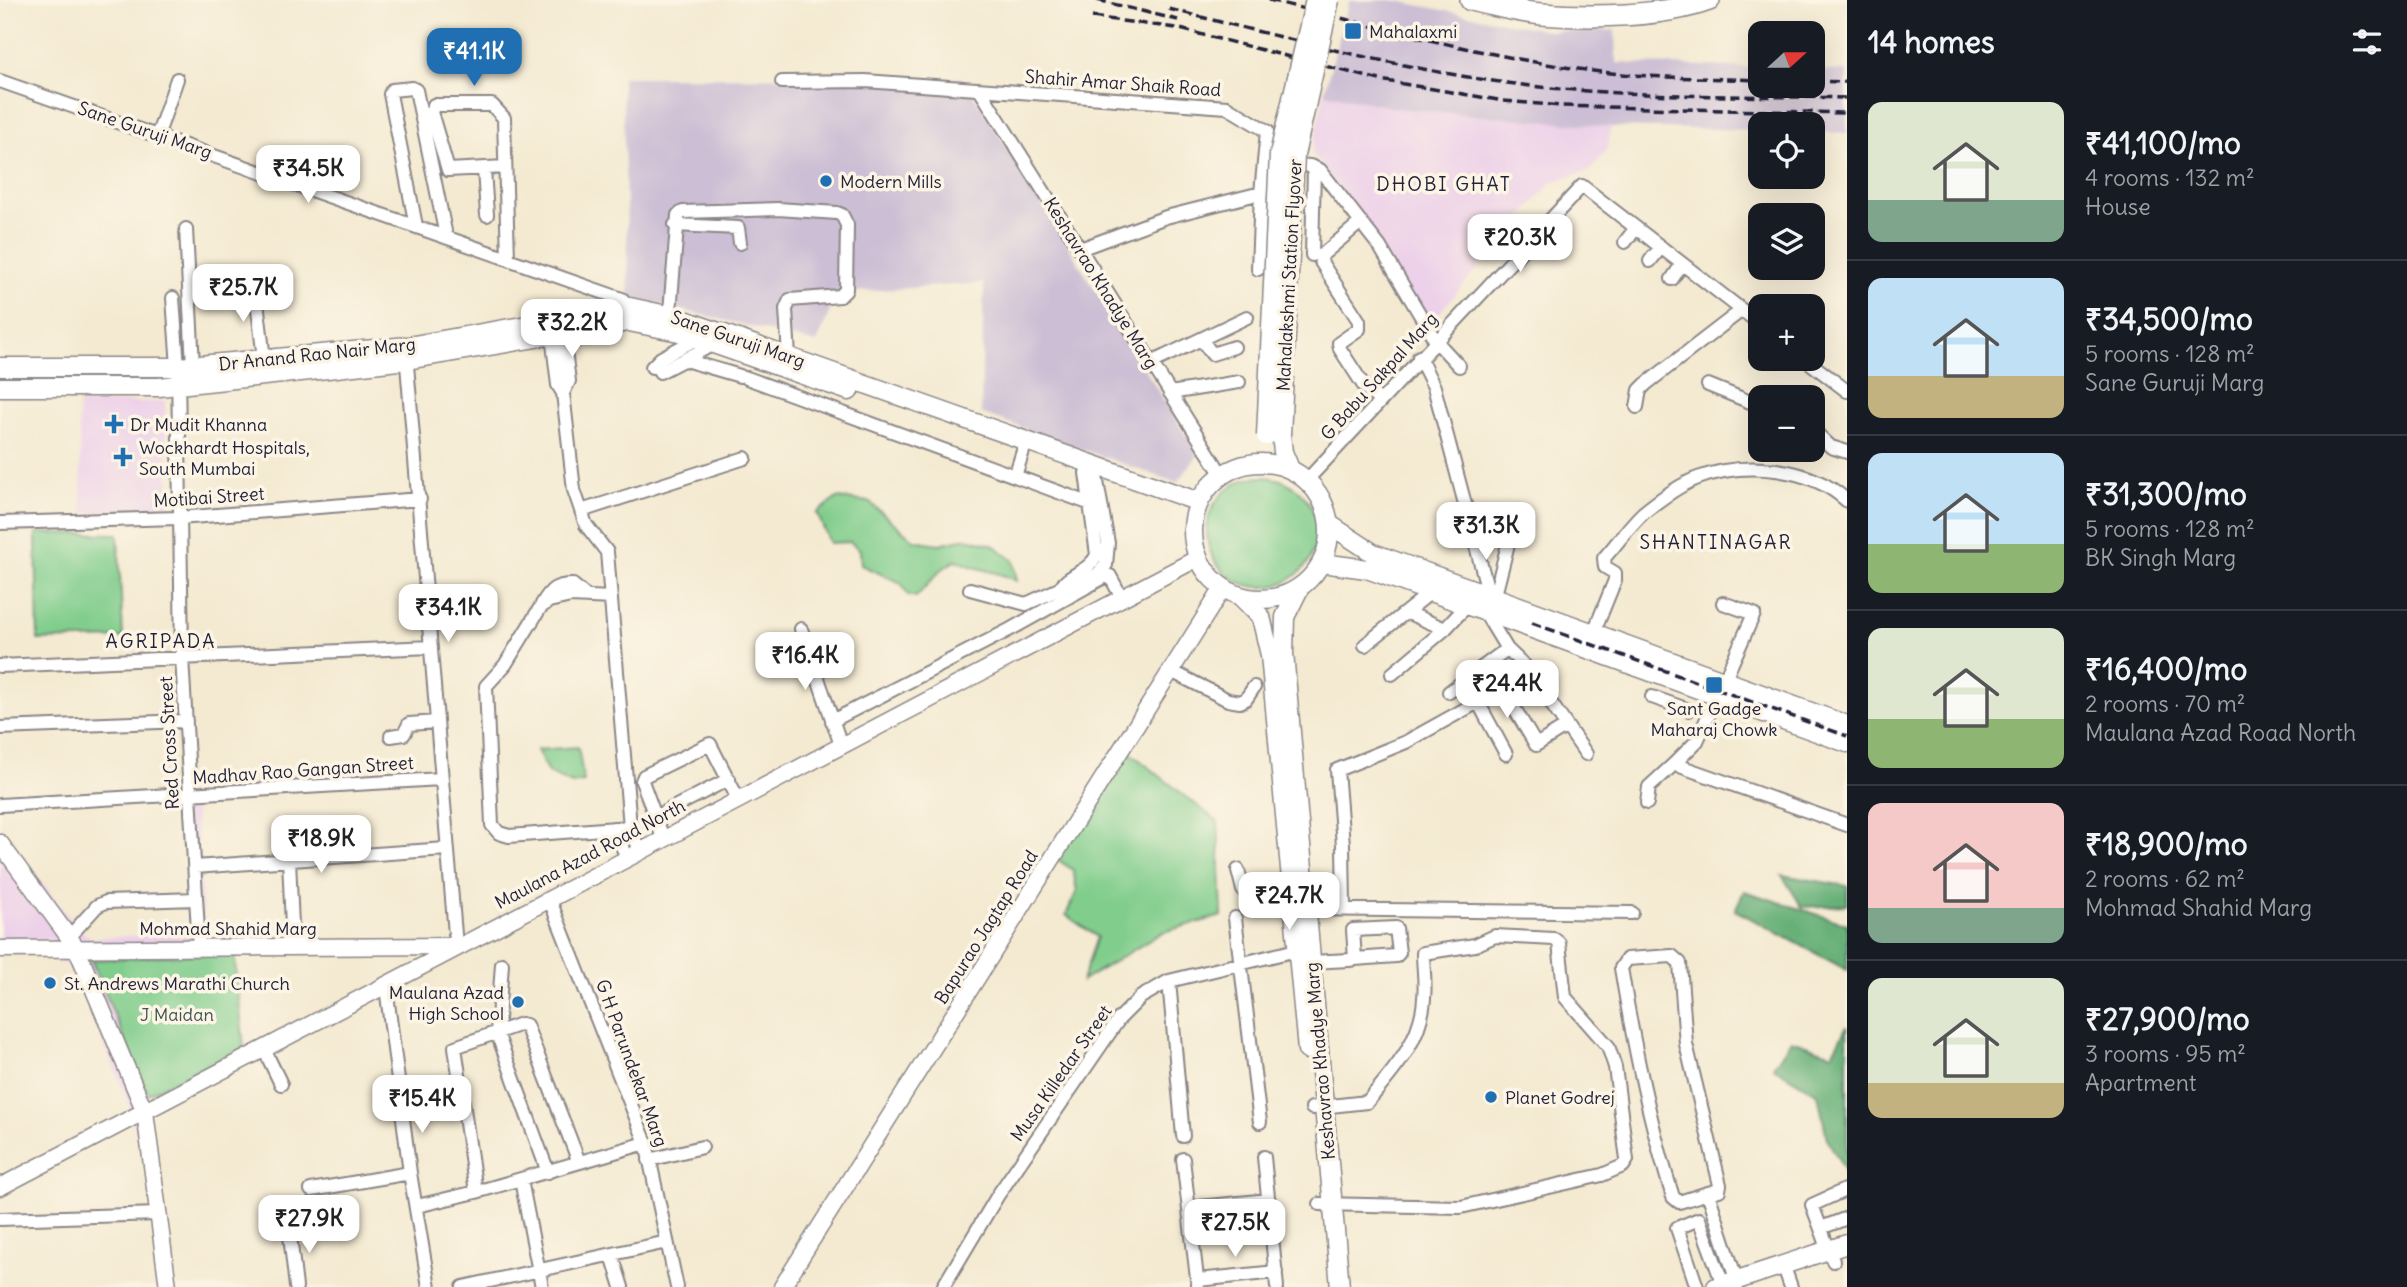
<!DOCTYPE html>
<html lang="en">
<head>
<meta charset="utf-8">
<style>
  :root { --surface:#171b24; --page:#20242c; --text:#f1f3f6; --muted:#9ea1a6; --line:#363941; --accent:#1f6fb2 }
  body { margin:0; font-family:Delius,sans-serif; background:var(--page); color:var(--text); height:100vh; display:flex; flex-direction:column; font-size:26px; white-space:nowrap }
  * { box-sizing:border-box; margin:0 }
  p { font-size:23px; color:var(--muted) }
  .icon { flex:none; width:38px; height:38px; fill:none; stroke:currentColor; stroke-width:2; stroke-linecap:round; stroke-linejoin:round }
  .map { position:relative; flex:1; overflow:hidden }
  .sheet { display:flex; flex-direction:column; background:var(--surface); width:560px }
  .sheet>* { flex:none }
  .needle { width:46px; rotate:69deg }
  .tools { position:absolute; left:1748px; top:21px; display:grid; gap:14px }
  .tools a { display:grid; place-items:center; width:77px; height:77px; border-radius:14px; background:var(--surface); box-shadow:0 7px 28px #0002; font-size:35px }
  .price { position:absolute; translate:-50% -60px; padding:0 16px; border-radius:14px; background:#fff; color:#222; font-size:23px; line-height:46px; filter:drop-shadow(0 2px 4px #0008) }
  .price::after { content:''; position:absolute; left:50%; top:42px; width:21px; height:16px; margin-left:-10px; background:inherit; clip-path:polygon(0 0,100% 0,50% 100%) }
  .price.active { background:var(--accent); color:#fff }
  ul { padding:0; list-style:none }
  li { display:flex; align-items:center; gap:21px; height:175px; padding:0 21px }
  li+li { border-top:2px solid var(--line) }
  li span { display:grid; place-items:center; flex:none; width:196px; height:140px; border-radius:14px; color:#555 }
  li>.icon { margin-inline-start:auto }
  span .icon { width:84px; height:84px; fill:#fffc; stroke-width:1 }
  li b { font-size:30px }
  h2 { display:flex; justify-content:space-between; align-items:center; height:84px; padding:0 21px; font-size:30px }
  main { display:flex; flex:1; min-height:0 }
  .map>svg:first-child { display:block }
  .built { fill:#edd0e9 }
  .industrial { fill:#ccbed4 }
  .green { fill:#81cd8c; stroke:#527864; stroke-width:2 }
  .forest { fill:#68b078; stroke:#45695a; stroke-width:2 }
  .lines { fill:none; stroke-linecap:round; stroke-linejoin:round }
  .minor-casing { stroke:#8b8686; stroke-width:16 }
  .tertiary-casing { stroke:#8b8686; stroke-width:19 }
  .secondary-casing { stroke:#8b8686; stroke-width:21 }
  .primary-casing { stroke:#8b8686; stroke-width:24 }
  .minor { stroke:#fff; stroke-width:12 }
  .tertiary { stroke:#fff; stroke-width:16 }
  .secondary { stroke:#fff; stroke-width:18 }
  .primary { stroke:#fff; stroke-width:21 }
  .rail { stroke:#22223b; stroke-width:3.5; stroke-dasharray:10 5; stroke-linecap:butt }
  .secondary-bridge-casing { stroke:#8b8686; stroke-width:21; stroke-linecap:butt }
  .secondary-bridge { stroke:#fff; stroke-width:18 }
  .poi-dot { fill:#1f6fb2; stroke:#fcf5e5; stroke-width:2.5 }
  .labels { text-anchor:middle; dominant-baseline:central; stroke-width:7; stroke-linejoin:round; paint-order:stroke }
  .poi-label { font-size:18px; fill:#22223b; stroke:#fcf5e5; text-anchor:start }
  .street-label { font-size:18px; fill:#22223b; stroke:#fcf5e5 }
  .park-label { font-size:18px; fill:#3e5553; stroke:#fcf5e5 }
  .neighbourhood-label { font-size:19px; letter-spacing:2px; fill:#22223b; stroke:#fcf5e5 }
</style>
</head>
<body>
<main>
<div class="map">
<svg width="1847" height="1287" viewBox="0 0 1847 1287">
  <rect width="100%" height="100%" fill="#fcf5e5"/>
  <filter id="ink" filterUnits="userSpaceOnUse"><feTurbulence type="fractalNoise" baseFrequency=".0143" numOctaves="2"/><feDisplacementMap in="SourceGraphic" scale="14" xChannelSelector="R" yChannelSelector="G"/><feConvolveMatrix kernelMatrix="1 2 1 2 8 2 1 2 1" color-interpolation-filters="sRGB"/></filter>
  <filter id="wash" filterUnits="userSpaceOnUse"><feTurbulence type="fractalNoise" baseFrequency=".00686" numOctaves="4" result="noise"/><feDisplacementMap in="SourceGraphic" scale="28" xChannelSelector="R" yChannelSelector="G"/><feGaussianBlur stdDeviation="1.57" result="paint"/><feColorMatrix in="noise" values="0 0 0 0 0 0 0 0 0 0 0 0 0 0 0 0 0 1.4 0 .05"/><feComposite in="paint" operator="in"/></filter>
  <g filter="url(#wash)">
    <rect width="100%" height="100%" fill="#f4ead2"/>
    <path class="built" d="M 1324,93 L 1394,108 L 1611,127 L 1608,149 L 1590,170 L 1551,183 L 1429,325 L 1364,221 L 1312,153 Z
      M 165,401 L 169,511 L 82,513 L 78,404 Z
      M 194,800 L 205,936 L 233,935 L 234,952 L 91,960 L 148,1094 L 151,1116 L 148,1175 L 127,1099 L 71,967 L 53,960 L 51,939 L 0,941 L 0,826 L 77,928 L 91,938 L 191,933 L 184,801 Z"/>
    <path class="industrial" d="M 1392,0 L 1549,31 L 1615,30 L 1616,63 L 1760,68 L 1760,86 L 1813,86 L 1813,70 L 1847,71 L 1847,133 L 1813,132 L 1813,124 L 1760,124 L 1760,130 L 1611,127 L 1394,108 L 1324,93 L 1349,1 Z
      M 622,77 L 963,78 L 1198,455 L 1177,483 L 981,413 L 984,283 L 837,293 L 817,343 L 629,297 Z"/>
    <path class="green" d="M1207 532a55 55 0 1 1 110 0a55 55 0 1 1-110 0Z
      M 837,498 L 869,502 L 914,540 L 939,544 L 967,538 L 993,545 L 1013,560 L 1017,581 C 995,570 977,571 956,560 L 941,570 L 916,597 L 908,595 L 901,583 L 861,565 L 860,550 L 850,542 L 830,543 L 817,513 Z
      M 36,533 L 118,534 L 123,638 L 38,640 Z
      M 578,747 L 584,782 L 572,784 L 548,773 L 537,750 Z
      M 1123,747 L 1218,822 L 1222,916 L 1163,932 L 1082,981 L 1097,937 L 1066,915 L 1077,891 L 1073,870 L 1054,857 Z
      M 234,952 L 244,1048 L 148,1094 L 91,960 Z"/>
    <path class="forest" d="M 1782,875 L 1847,886 L 1847,905 L 1802,907 Z
      M 1744,891 L 1847,924 L 1847,970 L 1735,910 Z
      M 1847,1026 L 1847,1174 L 1827,1139 L 1818,1094 L 1773,1067 L 1791,1040 L 1832,1054 Z"/>
  </g>
  <g filter="url(#ink)">
    <g class="lines">
      <defs>
        <path id="minor" d="M 0,81 L 622,299 L 630,307 L 630,311
          M 782,82 L 865,81 L 1227,107 L 1267,131 L 1261,193
          M 980,90 L 1222,475
          M 158,134 L 177,79
          M 1287,164 L 1310,166 L 1320,170 L 1380,247 L 1435,340 L 1459,366
          M 505,167 L 448,170 L 431,112 L 434,105 L 492,105 L 504,118 L 508,259
          M 484,169 L 487,215
          M 1361,222 L 1322,255 L 1321,262 L 1359,321 L 1359,329 L 1339,343 L 1340,349 L 1364,386 L 1380,401
          M 675,225 L 738,228 L 740,243
          M 416,226 L 390,94 L 392,90 L 412,88 L 416,90 L 446,236
          M 186,229 L 193,366
          M 1625,242 L 1636,228
          M 1080,249 L 1166,217 L 1261,193 L 1258,269
          M 1312,255 L 1314,168
          M 1650,261 L 1661,247
          M 1672,279 L 1682,264
          M 255,285 L 264,359
          M 173,298 L 178,367 L 182,657 L 199,948
          M 669,324 L 678,215 L 683,212 L 778,209 L 837,213 L 842,215 L 847,225 L 846,290 L 840,296 L 790,300 L 786,309 L 789,357
          M 562,328 L 569,381 L 563,393
          M 552,335 L 558,385 L 563,393 L 574,490 L 586,525 L 607,552 L 630,827 L 509,836 L 499,833 L 492,825 L 486,686 L 505,665 L 540,608 L 549,601 L 571,596 L 611,598
          M 1201,339 L 1212,354 L 1234,347
          M 406,353 L 456,946
          M 1805,359 L 1847,391
          M 685,360 L 740,376
          M 1151,363 L 1247,317
          M 652,367 L 661,358 L 698,338
          M 660,372 L 714,344
          M 747,378 L 1091,504
          M 1708,385 L 1760,406
          M 1170,393 L 1239,382
          M 1637,407 L 1640,390 L 1646,384 L 1742,310
          M 1813,430 L 1831,447 L 1847,452
          M 1086,473 L 1097,555 C 1089,572 1068,574 1059,589 L 1068,589 L 1097,575 L 1106,565 L 1108,543 L 1096,476
          M 1015,476 L 1023,451
          M 1307,480 L 1582,186 L 1760,324
          M 581,511 L 745,458
          M 0,523 L 179,518 L 420,499
          M 970,589 L 1026,604 L 1059,589
          M 1493,603 L 1510,536
          M 1723,603 L 1754,614 L 1697,741 L 1674,764 L 1847,825
          M 542,604 C 551,589 555,585 573,585 L 587,597
          M 1406,612 L 1445,629
          M 801,629 L 841,745
          M 1594,632 L 1615,580 L 1615,573 L 1605,567 L 1604,558 C 1617,544 1629,526 1643,513 C 1659,500 1679,485 1698,478 C 1744,461 1810,466 1847,501
          M 1365,645 L 1431,592
          M 0,666 L 431,647
          M 1526,667 L 1586,754
          M 1171,671 L 1228,700 L 1240,702 L 1246,699 L 1254,687
          M 1392,674 L 1445,629 L 1472,600
          M 1501,686 L 1536,745 L 1565,727
          M 1449,692 L 1507,649
          M 1652,697 L 1689,710
          M 1478,702 L 1506,754
          M 832,721 L 1011,629 L 1106,576 L 1110,576 L 1122,598
          M 0,728 L 186,721
          M 391,736 L 404,734 L 409,724 L 437,722
          M 1647,803 L 1649,787 L 1674,764
          M 0,805 L 441,779
          M 655,817 L 729,779
          M 630,827 L 640,850
          M 613,828 L 627,857
          M 663,838 L 642,781 L 644,776 L 710,744 L 738,799
          M 289,860 L 293,947
          M 195,867 L 446,849
          M 1238,870 L 1243,890 L 1297,884
          M 549,898 L 646,1143 L 677,1287
          M 1344,908 L 1343,845 L 1337,770 L 1406,742 L 1478,702 L 1526,667 L 1507,649 L 1484,611 L 1489,595 L 1434,387 L 1419,357
          M 1300,909 L 1632,913
          M 1235,918 L 1260,1122
          M 69,937 L 97,906 L 106,902 L 196,899
          M 1311,962 L 1349,960 L 1355,959 L 1396,956 L 1399,953 L 1396,928 L 1353,930 L 1355,959
          M 502,964 L 497,1033 L 548,1172
          M 1169,981 L 1183,1136
          M 386,987 L 410,1173 L 429,1287
          M 265,1051 L 281,1084
          M 1312,1108 L 1367,1102 C 1393,1072 1422,1040 1424,998 C 1426,983 1423,968 1423,953 L 1475,945 L 1495,936 L 1554,939 L 1559,943 L 1565,997 L 1608,1046 L 1615,1067 L 1627,1160 L 1623,1166 L 1602,1175 L 1461,1207 L 1320,1204
          M 1264,1157 L 1277,1287
          M 1183,1159 L 1198,1287
          M 649,1160 L 702,1147
          M 521,1180 L 542,1287
          M 311,1190 L 410,1173
          M 476,1192 L 455,1047 L 521,1024 L 526,1025 L 579,1162
          M 1708,1193 L 1679,1202 L 1673,1197 C 1649,1122 1634,1047 1621,968 L 1627,959 L 1672,956 L 1680,963 L 1686,1044 L 1720,1185 L 1719,1190 L 1708,1193 L 1738,1285
          M 417,1206 L 476,1192 L 646,1143
          M 1189,1208 L 1269,1200
          M 0,1219 L 159,1214
          M 289,1227 L 296,1287
          M 1821,1228 L 1847,1218
          M 612,1255 L 622,1287
          M 1833,1261 L 1812,1205 L 1847,1189
          M 1783,1264 L 1791,1287
          M 1198,1280 L 1276,1272
          M 463,1287 L 667,1242
          M 943,1287 L 998,1195 L 1119,1019 L 1141,997 L 1169,981 L 1305,948
          M 1697,1287 L 1677,1228 L 1699,1219 L 1724,1287"/>
        <path id="tertiary" d="M 0,843 L 76,947 L 145,1112 L 168,1287
          M 0,949 L 454,946
          M 0,1187 C 401,980 798,767 1198,558
          M 782,1287 L 1223,588"/>
        <path id="secondary" d="M 0,367 L 178,367 L 408,346 L 630,307 L 676,317 L 1199,502
          M 0,387 L 159,387 L 292,373 L 407,360 L 629,322 L 679,332 L 849,391
          M 1281,435 L 1283,452 L 1290,469
          M1193 531a68 68 0 1 1 136 0a68 68 0 1 1-136 0Z
          M 1329,524 L 1373,553 L 1847,725
          M 1322,563 L 1367,569 L 1847,743
          M 1300,587 L 1285,617 L 1284,653 L 1340,1287
          M 1241,597 L 1261,617 L 1270,655 L 1307,1050
          M 1716,1287 L 1847,1244"/>
        <path id="primary" d="M 1471,0 C 1494,5 1518,12 1541,14 C 1590,18 1663,17 1709,0"/>
      </defs>
      <use href="#minor" class="minor-casing"/>
      <use href="#tertiary" class="tertiary-casing"/>
      <use href="#secondary" class="secondary-casing"/>
      <use href="#primary" class="primary-casing"/>
      <use href="#minor" class="minor"/>
      <use href="#tertiary" class="tertiary"/>
      <use href="#secondary" class="secondary"/>
      <use href="#primary" class="primary"/>
      <path class="rail" d="M 1097,0 L 1178,20
        M 1269,0 C 1379,27 1488,58 1601,72 C 1653,78 1708,78 1760,80
        M 1169,9 C 1281,37 1392,67 1507,83 C 1619,98 1734,95 1847,98
        M 1092,17 L 1176,28 L 1380,80 L 1504,101 L 1562,106 L 1847,113
        M 1813,81 L 1847,82
        M 1532,623 L 1847,736"/>
      <defs>
        <path id="secondary-bridge" d="M 1281,435 L 1295,155 L 1330,0
          M 1266,436 L 1279,154 L 1315,0"/>
      </defs>
      <use href="#secondary-bridge" class="secondary-bridge-casing"/>
      <use href="#secondary-bridge" class="secondary-bridge"/>
    </g>
  </g>
  <g class="poi-dot">
    <rect x="1344" y="22" width="18" height="18" rx="3.5"/>
    <circle cx="826" cy="181" r="7"/>
    <path d="M110.5 413.5h7v7h7v7h-7v7h-7v-7h-7v-7h7z"/>
    <path d="M119.5 446.5h7v7h7v7h-7v7h-7v-7h-7v-7h7z"/>
    <rect x="1705" y="676" width="18" height="18" rx="3.5"/>
    <circle cx="50" cy="983" r="7"/>
    <circle cx="518" cy="1002" r="7"/>
    <circle cx="1491" cy="1097" r="7"/>
  </g>
  <g class="labels">
    <g class="poi-label">
      <text x="1369" y="31">Mahalaxmi</text>
      <text x="840" y="181">Modern Mills</text>
      <text x="130" y="424">Dr Mudit Khanna</text>
      <text x="139" y="447">Wockhardt Hospitals,<tspan x="139" dy="21">South Mumbai</tspan></text>
      <text x="1714" y="708" text-anchor="middle">Sant Gadge<tspan x="1714" dy="21">Maharaj Chowk</tspan></text>
      <text x="64" y="983">St. Andrews Marathi Church</text>
      <text x="504" y="992" text-anchor="end">Maulana Azad<tspan x="504" dy="21">High School</tspan></text>
      <text x="1505" y="1097">Planet Godrej</text>
    </g>
    <g class="street-label">
      <text transform="translate(1123 83) rotate(4)">Shahir Amar Shaik Road</text>
      <text transform="translate(145 130) rotate(19)">Sane Guruji Marg</text>
      <text transform="translate(1289 275) rotate(-87)">Mahalakshmi Station Flyover</text>
      <text transform="translate(1101 283) rotate(58)">Keshavrao Khadye Marg</text>
      <text transform="translate(738 339) rotate(19)">Sane Guruji Marg</text>
      <text transform="translate(317 354) rotate(-6)">Dr Anand Rao Nair Marg</text>
      <text transform="translate(1379 376) rotate(-48)">G Babu Sakpal Marg</text>
      <text transform="translate(209 497) rotate(-4)">Motibai Street</text>
      <text transform="translate(169 743) rotate(-93)">Red Cross Street</text>
      <text transform="translate(303 770) rotate(-4)">Madhav Rao Gangan Street</text>
      <text transform="translate(590 854) rotate(-28)">Maulana Azad Road North</text>
      <text transform="translate(986 927) rotate(-58)">Bapurao Jagtap Road</text>
      <text x="228" y="928">Mohmad Shahid Marg</text>
      <text transform="translate(1320 1061) rotate(-95)">Keshavrao Khadye Marg</text>
      <text transform="translate(632 1063) rotate(70)">G H Parundekar Marg</text>
      <text transform="translate(1061 1073) rotate(-55)">Musa Killedar Street</text>
    </g>
    <g class="park-label">
      <text x="177" y="1014">J Maidan</text>
    </g>
    <g class="neighbourhood-label">
      <text x="1444" y="184">DHOBI GHAT</text>
      <text x="1716" y="542">SHANTINAGAR</text>
      <text x="161" y="641">AGRIPADA</text>
    </g>
  </g>
</svg>
<div class="tools">
<a><svg class="needle" viewBox="-14 -14 28 28"><path d="M0-13l5 13h-10z" fill="#e53935"/><path d="M0 13l5-13h-10z" fill="#9ea1a6"/></svg></a>
<a><svg class="icon" aria-label="locate" viewBox="0 0 24 24"><circle cx="12" cy="12" r="6"/><path d="M12 2v4M12 18v4M2 12h4M18 12h4"/></svg></a>
<a><svg class="icon" aria-label="layers" viewBox="0 0 24 24"><path d="M12 4l9 5-9 5-9-5zM3 14l9 5 9-5"/></svg></a>
<a>+</a>
<a>−</a>
</div>
<b class="price active" style="left:474px;top:88px">₹41.1K</b>
<b class="price" style="left:308px;top:205px">₹34.5K</b>
<b class="price" style="left:1520px;top:274px">₹20.3K</b>
<b class="price" style="left:243px;top:324px">₹25.7K</b>
<b class="price" style="left:572px;top:359px">₹32.2K</b>
<b class="price" style="left:1486px;top:562px">₹31.3K</b>
<b class="price" style="left:448px;top:644px">₹34.1K</b>
<b class="price" style="left:805px;top:692px">₹16.4K</b>
<b class="price" style="left:1507px;top:720px">₹24.4K</b>
<b class="price" style="left:321px;top:875px">₹18.9K</b>
<b class="price" style="left:1289px;top:932px">₹24.7K</b>
<b class="price" style="left:422px;top:1135px">₹15.4K</b>
<b class="price" style="left:309px;top:1255px">₹27.9K</b>
<b class="price" style="left:1235px;top:1259px">₹27.5K</b>
</div>
<section class="sheet">
<h2>14 homes<svg class="icon" aria-label="filters" viewBox="0 0 24 24"><path d="M4 7h16M4 17h16"/><circle cx="9" cy="7" r="2"/><circle cx="15" cy="17" r="2"/></svg></h2>
<ul>
<li><span style="background:linear-gradient(#dfe7d0 70%,#7fa58c 0)"><svg class="icon" aria-label="home" viewBox="0 0 24 24"><path d="M3 11l9-7 9 7M6 9v11h12V9"/></svg></span><div><b>₹41,100/mo</b><p>4 rooms · 132 m²</p><p>House</p></div></li>
<li><span style="background:linear-gradient(#bfe0f5 70%,#c2b280 0)"><svg class="icon" aria-label="home" viewBox="0 0 24 24"><path d="M3 11l9-7 9 7M6 9v11h12V9"/></svg></span><div><b>₹34,500/mo</b><p>5 rooms · 128 m²</p><p>Sane Guruji Marg</p></div></li>
<li><span style="background:linear-gradient(#bfe0f5 65%,#8fb573 0)"><svg class="icon" aria-label="home" viewBox="0 0 24 24"><path d="M3 11l9-7 9 7M6 9v11h12V9"/></svg></span><div><b>₹31,300/mo</b><p>5 rooms · 128 m²</p><p>BK Singh Marg</p></div></li>
<li><span style="background:linear-gradient(#dfe7d0 65%,#8fb573 0)"><svg class="icon" aria-label="home" viewBox="0 0 24 24"><path d="M3 11l9-7 9 7M6 9v11h12V9"/></svg></span><div><b>₹16,400/mo</b><p>2 rooms · 70 m²</p><p>Maulana Azad Road North</p></div></li>
<li><span style="background:linear-gradient(#f6c9c9 75%,#7fa58c 0)"><svg class="icon" aria-label="home" viewBox="0 0 24 24"><path d="M3 11l9-7 9 7M6 9v11h12V9"/></svg></span><div><b>₹18,900/mo</b><p>2 rooms · 62 m²</p><p>Mohmad Shahid Marg</p></div></li>
<li><span style="background:linear-gradient(#dfe7d0 75%,#c2b280 0)"><svg class="icon" aria-label="home" viewBox="0 0 24 24"><path d="M3 11l9-7 9 7M6 9v11h12V9"/></svg></span><div><b>₹27,900/mo</b><p>3 rooms · 95 m²</p><p>Apartment</p></div></li>
</ul>
</section>
</main>
</body>
</html>
